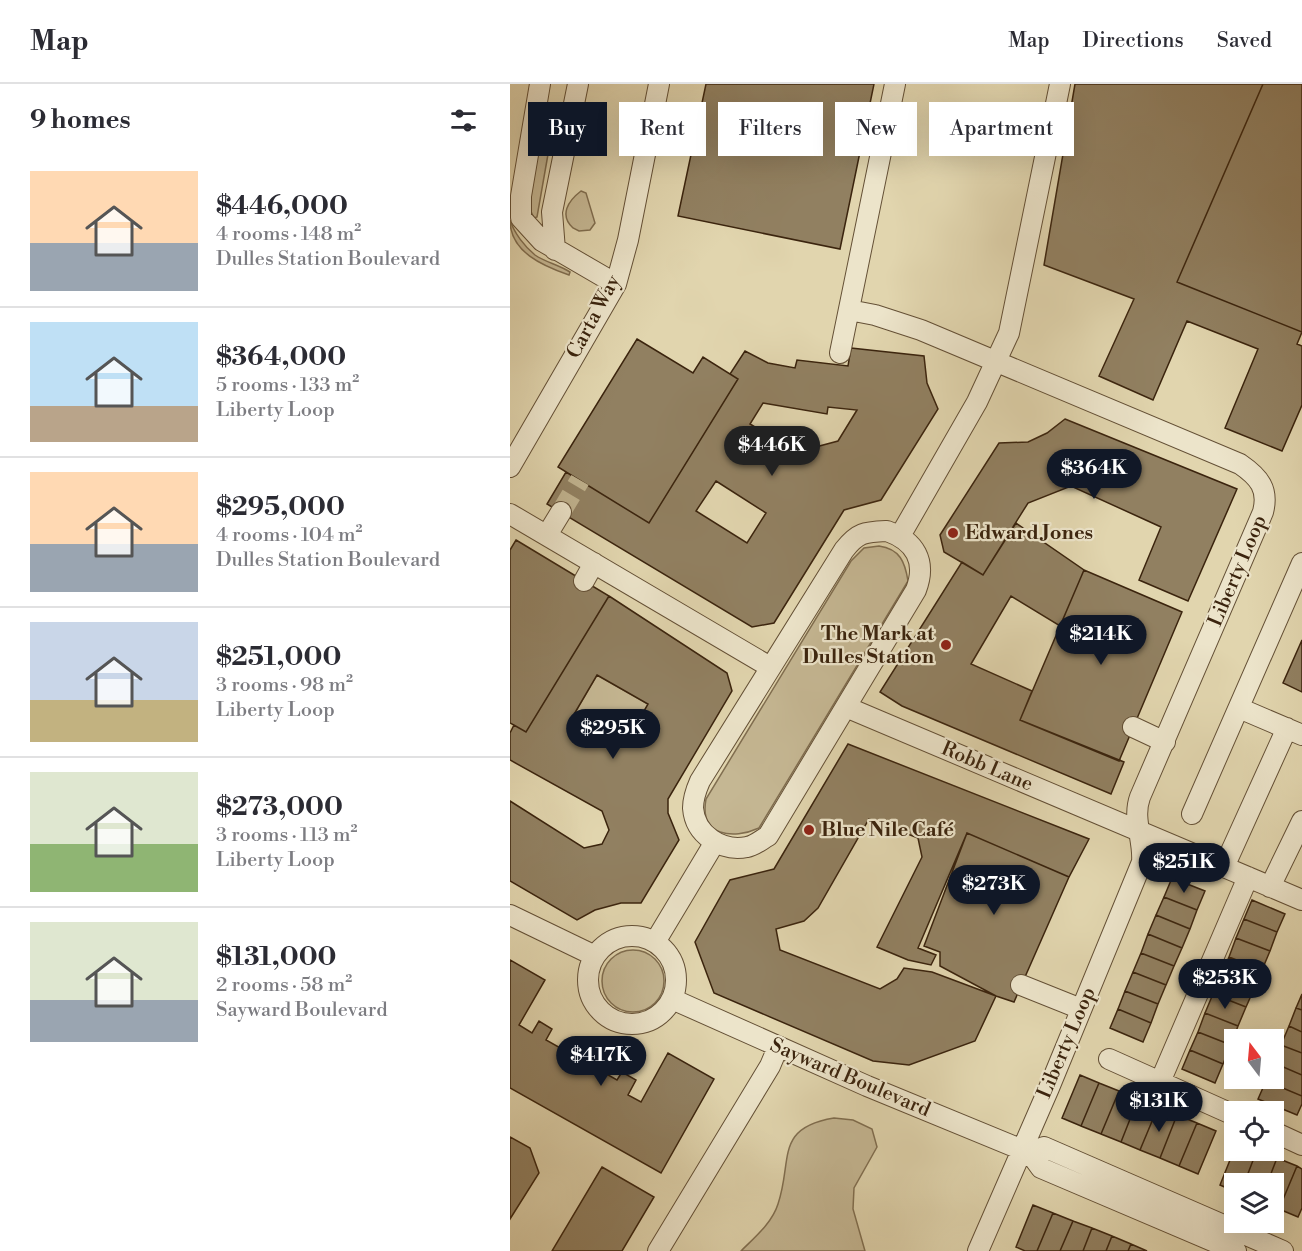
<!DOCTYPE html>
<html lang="en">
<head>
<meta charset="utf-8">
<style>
  :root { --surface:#fff; --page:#f7f7f7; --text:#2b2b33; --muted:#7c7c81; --line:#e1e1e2; --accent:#111827 }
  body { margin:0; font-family:"Libre Bodoni",serif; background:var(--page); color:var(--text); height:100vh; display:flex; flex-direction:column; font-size:22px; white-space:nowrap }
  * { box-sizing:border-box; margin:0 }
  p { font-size:20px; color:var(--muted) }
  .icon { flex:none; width:33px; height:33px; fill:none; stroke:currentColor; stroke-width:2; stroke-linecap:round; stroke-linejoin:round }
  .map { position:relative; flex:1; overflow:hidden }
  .panel { display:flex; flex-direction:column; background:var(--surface); width:510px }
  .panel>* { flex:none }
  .guide { position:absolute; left:18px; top:18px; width:570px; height:54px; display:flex; gap:12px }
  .needle { width:39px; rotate:344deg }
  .buttons { position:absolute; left:714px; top:945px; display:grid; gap:12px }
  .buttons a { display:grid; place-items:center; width:60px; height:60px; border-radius:0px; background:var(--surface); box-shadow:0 6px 24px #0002; font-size:30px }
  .price { position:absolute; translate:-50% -51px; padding:0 14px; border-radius:21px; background:var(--accent); color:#fff; font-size:20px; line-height:39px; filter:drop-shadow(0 2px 3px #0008) }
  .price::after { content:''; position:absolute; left:50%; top:36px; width:18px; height:14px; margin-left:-9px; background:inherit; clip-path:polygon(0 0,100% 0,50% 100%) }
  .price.current { background:#222; color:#fff }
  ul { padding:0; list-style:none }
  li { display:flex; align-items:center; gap:18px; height:150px; padding:0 30px }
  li+li { border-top:2px solid var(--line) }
  li span { display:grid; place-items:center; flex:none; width:168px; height:120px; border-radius:0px; color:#555 }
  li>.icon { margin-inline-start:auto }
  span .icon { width:72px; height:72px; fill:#fffc; stroke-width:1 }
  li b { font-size:26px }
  h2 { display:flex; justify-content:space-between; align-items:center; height:72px; padding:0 30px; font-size:26px }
  .pill { padding:0 21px; border-radius:0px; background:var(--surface); box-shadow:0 6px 24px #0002; font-size:21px; line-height:54px }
  .pill.current { background:var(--accent); color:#fff }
  header { display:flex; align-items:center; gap:36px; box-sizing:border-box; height:84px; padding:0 30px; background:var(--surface); border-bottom:2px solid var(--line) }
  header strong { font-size:28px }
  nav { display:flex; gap:33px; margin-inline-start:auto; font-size:21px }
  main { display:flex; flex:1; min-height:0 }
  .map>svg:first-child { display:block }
  .green { fill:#c5b793; stroke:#806e50; stroke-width:1.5 }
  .building { fill:#918061; stroke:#3b240e; stroke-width:1.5; fill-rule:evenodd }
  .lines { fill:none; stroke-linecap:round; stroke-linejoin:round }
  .minor-tunnel { stroke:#c0b28e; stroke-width:20; stroke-dasharray:20 10; stroke-linecap:butt }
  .minor-casing { stroke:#645036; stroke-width:22 }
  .minor { stroke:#ece4ca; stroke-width:20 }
  .poi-dot { fill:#8f2418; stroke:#ece4ca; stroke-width:2 }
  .labels { text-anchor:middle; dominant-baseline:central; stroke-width:4.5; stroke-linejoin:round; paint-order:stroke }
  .street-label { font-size:20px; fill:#3b240e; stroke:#ece4ca }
  .poi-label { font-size:20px; font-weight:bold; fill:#3b240e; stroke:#ece4ca; text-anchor:start }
</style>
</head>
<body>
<header>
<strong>Map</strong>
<nav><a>Map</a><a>Directions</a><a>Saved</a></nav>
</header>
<main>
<section class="panel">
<h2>9 homes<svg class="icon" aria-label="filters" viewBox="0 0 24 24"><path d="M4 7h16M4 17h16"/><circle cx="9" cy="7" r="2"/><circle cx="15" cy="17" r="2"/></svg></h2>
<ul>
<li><span style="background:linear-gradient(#ffd9b3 60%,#9aa5b1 0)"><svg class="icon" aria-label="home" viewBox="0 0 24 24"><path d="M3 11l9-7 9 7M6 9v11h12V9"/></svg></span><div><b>$446,000</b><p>4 rooms · 148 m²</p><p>Dulles Station Boulevard</p></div></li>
<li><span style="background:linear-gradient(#bfe0f5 70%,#b9a48a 0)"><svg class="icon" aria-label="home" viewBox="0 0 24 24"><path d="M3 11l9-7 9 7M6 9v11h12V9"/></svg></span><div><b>$364,000</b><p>5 rooms · 133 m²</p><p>Liberty Loop</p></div></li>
<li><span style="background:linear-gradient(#ffd9b3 60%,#9aa5b1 0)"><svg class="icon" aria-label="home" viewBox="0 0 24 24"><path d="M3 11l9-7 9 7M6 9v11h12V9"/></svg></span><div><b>$295,000</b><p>4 rooms · 104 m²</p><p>Dulles Station Boulevard</p></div></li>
<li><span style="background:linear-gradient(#c9d6e8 65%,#c2b280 0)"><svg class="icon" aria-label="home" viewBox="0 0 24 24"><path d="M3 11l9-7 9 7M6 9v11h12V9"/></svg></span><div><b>$251,000</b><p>3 rooms · 98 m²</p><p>Liberty Loop</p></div></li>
<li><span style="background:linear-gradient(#dfe7d0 60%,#8fb573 0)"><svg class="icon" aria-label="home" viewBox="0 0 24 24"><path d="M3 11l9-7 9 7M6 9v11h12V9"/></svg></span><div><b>$273,000</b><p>3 rooms · 113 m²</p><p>Liberty Loop</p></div></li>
<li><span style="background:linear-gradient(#dfe7d0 65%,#9aa5b1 0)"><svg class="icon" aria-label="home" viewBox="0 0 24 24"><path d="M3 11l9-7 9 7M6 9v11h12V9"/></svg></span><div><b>$131,000</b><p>2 rooms · 58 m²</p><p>Sayward Boulevard</p></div></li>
</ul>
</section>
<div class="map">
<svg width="792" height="1167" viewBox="0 0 792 1167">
  <rect width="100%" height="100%" fill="#e1d5ae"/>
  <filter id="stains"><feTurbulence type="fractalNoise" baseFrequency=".00333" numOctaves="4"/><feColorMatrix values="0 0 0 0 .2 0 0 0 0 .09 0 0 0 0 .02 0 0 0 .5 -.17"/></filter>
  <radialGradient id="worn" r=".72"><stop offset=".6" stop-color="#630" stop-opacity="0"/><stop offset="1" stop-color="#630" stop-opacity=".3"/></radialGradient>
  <path class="green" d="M 27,55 L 39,56 L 40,59 L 27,133 L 24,134 L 18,121 Z
    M 71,107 L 76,109 L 85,139 L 80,146 L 69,147 L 63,144 C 49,131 58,117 71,107 Z
    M 0,136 C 4,149 15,163 25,171 C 35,178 49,181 60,188 L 59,191 C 33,182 0,168 0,136 Z
    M 369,462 C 390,465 395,478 398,497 L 249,744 C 223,756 189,752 196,715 L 341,477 L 354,464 Z
    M 87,591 L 138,620 L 114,662 L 63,632 Z
    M92 897a31 31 0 1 1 62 0a31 31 0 1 1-62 0Z
    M 324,1034 L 343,1036 L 362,1045 L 367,1063 L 344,1104 L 343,1125 L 355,1167 L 231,1167 C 245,1153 262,1139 268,1120 C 283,1076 264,1044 324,1034 Z"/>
  <path class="building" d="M 196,0 L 364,0 L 330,165 L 168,132 Z
    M 565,0 L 753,0 L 667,198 L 792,248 L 787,260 L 792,262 L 792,321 L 772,367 L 715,344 L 748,265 L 677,237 L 643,316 L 589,292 L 624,215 L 534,181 Z
    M 753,0 L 792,0 L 792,248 L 667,198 Z
    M 127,255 L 183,289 L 193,273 L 228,295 L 139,439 L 48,383 Z
    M 341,264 L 414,272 L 417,299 L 428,325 L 371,416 L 334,426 L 264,539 L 242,543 L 37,420 L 56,388 L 139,439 L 228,295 L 220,290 L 235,267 L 258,279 L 285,284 L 287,276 L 338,282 ZM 253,319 L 317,330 L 318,323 L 347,326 L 328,357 L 287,368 L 240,340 ZM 206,397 L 256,429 L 237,459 L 186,427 Z
    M 555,335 L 727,405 L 678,517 L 629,496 L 651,443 L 561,402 L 518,419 L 473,491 L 434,468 L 430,451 L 489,359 L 518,358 L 537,349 Z
    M 506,439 L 574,486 L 550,542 L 501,512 L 461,580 L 522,607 L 510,636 L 614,678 L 601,710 L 392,622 L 370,608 L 452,478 L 473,491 Z
    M 6,456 L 99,512 L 16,648 L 0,639 L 0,466 Z
    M 574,486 L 672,528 L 609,677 L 510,636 Z
    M 99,512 L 217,589 L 222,607 L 158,715 L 158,729 L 169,756 L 131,819 L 111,819 L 85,826 L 67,836 L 0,797 L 0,717 L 74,764 L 92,760 L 99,746 L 92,727 L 0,676 L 0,649 L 4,641 L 16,648 ZM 87,591 L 138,620 L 114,662 L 63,632 Z
    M 792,556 L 792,608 L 773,599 Z
    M 338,660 L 579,755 L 559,793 L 457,749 L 408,864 L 426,871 L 421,881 L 398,876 L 367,863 L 412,773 L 408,754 L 359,735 L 308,824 L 294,837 L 266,845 L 270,866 L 370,905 L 387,895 L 394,884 L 422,888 L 486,912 L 465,957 L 399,981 L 363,977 L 204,909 L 185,858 L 220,796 L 264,785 Z
    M 457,749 L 559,793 L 504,918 L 486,912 L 430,882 L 430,868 L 414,862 Z
    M 662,794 L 695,807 L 687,826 L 654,813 Z
    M 654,813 L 687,826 L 680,845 L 646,831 Z
    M 742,816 L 775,830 L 767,848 L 734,835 Z
    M 646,831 L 680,845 L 672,864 L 638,850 Z
    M 734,835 L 767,848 L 760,867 L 726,854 Z
    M 638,850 L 672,864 L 664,882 L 631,869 Z
    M 726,854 L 760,867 L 752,886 L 719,873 Z
    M 631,869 L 664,882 L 656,901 L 623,888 Z
    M 719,873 L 752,886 L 744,905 L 711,891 Z
    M 0,876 L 35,896 L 9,941 L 22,949 L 29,937 L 42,945 L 36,956 L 107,996 L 112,988 L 126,996 L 118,1011 L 131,1018 L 158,969 L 204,995 L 151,1089 L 0,1004 Z
    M 623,888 L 656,901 L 648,920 L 615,907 Z
    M 711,891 L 744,905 L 736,923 L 703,910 Z
    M 615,907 L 648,920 L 641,939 L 608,925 Z
    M 703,910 L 736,923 L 728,942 L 695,929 Z
    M 792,910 L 792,926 L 786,924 Z
    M 786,924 L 792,926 L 792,948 L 779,942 Z
    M 608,925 L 641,939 L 633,958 L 600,944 Z
    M 695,929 L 728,942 L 721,961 L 688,948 Z
    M 779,942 L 792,948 L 792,969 L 771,961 Z
    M 688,948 L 721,961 L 713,980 L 680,966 Z
    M 771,961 L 792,969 L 792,991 L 764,979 Z
    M 680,966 L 713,980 L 705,999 L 672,985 Z
    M 764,979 L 792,991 L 792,1012 L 756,997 L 757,994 L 764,994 Z
    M 570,991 L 589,999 L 571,1042 L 552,1034 Z
    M 756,997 L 792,1012 L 792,1020 L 787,1031 L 748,1015 Z
    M 589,999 L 609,1007 L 591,1050 L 571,1042 Z
    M 609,1007 L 628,1015 L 611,1058 L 591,1050 Z
    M 628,1015 L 648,1023 L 630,1066 L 611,1058 Z
    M 648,1023 L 667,1031 L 650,1074 L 630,1066 Z
    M 667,1031 L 687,1039 L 669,1082 L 650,1074 Z
    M 687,1039 L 706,1047 L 688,1090 L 669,1082 Z
    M 0,1053 L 20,1064 L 29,1089 L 0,1135 Z
    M 724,1066 L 747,1066 L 734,1100 L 724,1100 L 724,1107 L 710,1101 Z
    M 747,1066 L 767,1074 L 757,1100 L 734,1100 Z
    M 767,1074 L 787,1082 L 769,1125 L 764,1123 L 764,1100 L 757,1100 Z
    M 787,1082 L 792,1085 L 792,1124 L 788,1133 L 769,1125 Z
    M 92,1083 L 144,1113 L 112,1167 L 42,1167 Z
    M 523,1121 L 543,1129 L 527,1167 L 515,1167 L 506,1163 Z
    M 543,1129 L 563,1137 L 550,1167 L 527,1167 Z
    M 563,1137 L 582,1144 L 573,1167 L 550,1167 Z
    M 582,1144 L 602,1152 L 596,1167 L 573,1167 Z
    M 602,1152 L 621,1160 L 618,1167 L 596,1167 Z
    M 621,1160 L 637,1167 L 618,1167 Z"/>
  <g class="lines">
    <path class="minor-tunnel" d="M 51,428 L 70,396"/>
    <defs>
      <path id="minor" d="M 30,0 L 11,112 L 11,134 L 32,157 L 106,200
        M 45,166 L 42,128 L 68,0
        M 339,226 L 365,231 L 411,246 L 730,380 C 749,393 759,405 753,428 L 630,713 C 622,735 634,756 632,778 L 539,1004 L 468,1167
        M 330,269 L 385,0
        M 0,383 L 106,200 L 118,156 L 149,0
        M 0,430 L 260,583
        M 377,447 C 405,457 417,477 406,506 L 258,752 C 251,756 244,762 237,763 C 212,768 185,751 183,724 C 183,714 186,706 190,697 L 334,466 C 348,448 355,448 377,447 Z
        M 37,451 L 51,428
        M 390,452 L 467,318 L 499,249 L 550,0
        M 74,497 L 84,479
        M 336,623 L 792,816
        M 729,624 L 792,651
        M 623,643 L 655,658
        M 682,730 L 792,479
        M 714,783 L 777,644
        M 760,803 L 792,737
        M 0,831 L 85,872
        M78 896a44 44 0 1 1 88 0a44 44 0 1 1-88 0Z
        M 145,858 L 205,758
        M 511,901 L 571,925
        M 162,915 L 357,1002 L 520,1069 L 531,1084 L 726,1167
        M 599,975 L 724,1031
        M 650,998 L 738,793
        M 764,1048 L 792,1061
        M 520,1069 L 534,1063 L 773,1167
        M 148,1167 L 260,982 L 268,963"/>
    </defs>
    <use href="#minor" class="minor-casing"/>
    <use href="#minor" class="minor"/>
  </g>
  <g class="poi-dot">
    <circle cx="443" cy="449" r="6"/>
    <circle cx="436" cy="561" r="6"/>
    <circle cx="299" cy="746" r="6"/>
  </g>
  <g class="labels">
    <g class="street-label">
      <text transform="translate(84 233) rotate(-62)">Carta Way</text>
      <text transform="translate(728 487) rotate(-67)">Liberty Loop</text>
      <text transform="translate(477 683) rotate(23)">Robb Lane</text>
      <text transform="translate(557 959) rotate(-67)">Liberty Loop</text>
      <text transform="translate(340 994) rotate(23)">Sayward Boulevard</text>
    </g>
    <g class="poi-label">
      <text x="455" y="449">Edward Jones</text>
      <text x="424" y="550" text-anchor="end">The Mark at<tspan x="424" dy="23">Dulles Station</tspan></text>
      <text x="311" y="746">Blue Nile Café</text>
    </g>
  </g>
  <rect width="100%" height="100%" filter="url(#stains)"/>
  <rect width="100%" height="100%" fill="url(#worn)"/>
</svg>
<div class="buttons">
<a><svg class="needle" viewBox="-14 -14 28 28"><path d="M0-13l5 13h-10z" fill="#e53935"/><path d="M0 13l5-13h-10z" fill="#7c7c81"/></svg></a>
<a><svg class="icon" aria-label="locate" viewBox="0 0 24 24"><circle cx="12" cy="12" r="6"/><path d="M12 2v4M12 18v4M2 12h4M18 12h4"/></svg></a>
<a><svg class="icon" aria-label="layers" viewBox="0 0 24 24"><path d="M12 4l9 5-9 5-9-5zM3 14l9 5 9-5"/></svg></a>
</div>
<b class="price current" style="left:262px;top:393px">$446K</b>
<b class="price" style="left:584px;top:416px">$364K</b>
<b class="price" style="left:591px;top:582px">$214K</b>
<b class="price" style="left:103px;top:676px">$295K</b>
<b class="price" style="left:674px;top:810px">$251K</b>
<b class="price" style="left:484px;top:832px">$273K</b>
<b class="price" style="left:715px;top:926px">$253K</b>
<b class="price" style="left:91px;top:1003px">$417K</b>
<b class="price" style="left:649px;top:1049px">$131K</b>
<div class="guide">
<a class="pill current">Buy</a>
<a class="pill">Rent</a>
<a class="pill">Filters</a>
<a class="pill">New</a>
<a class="pill">Apartment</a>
</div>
</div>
</main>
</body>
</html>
